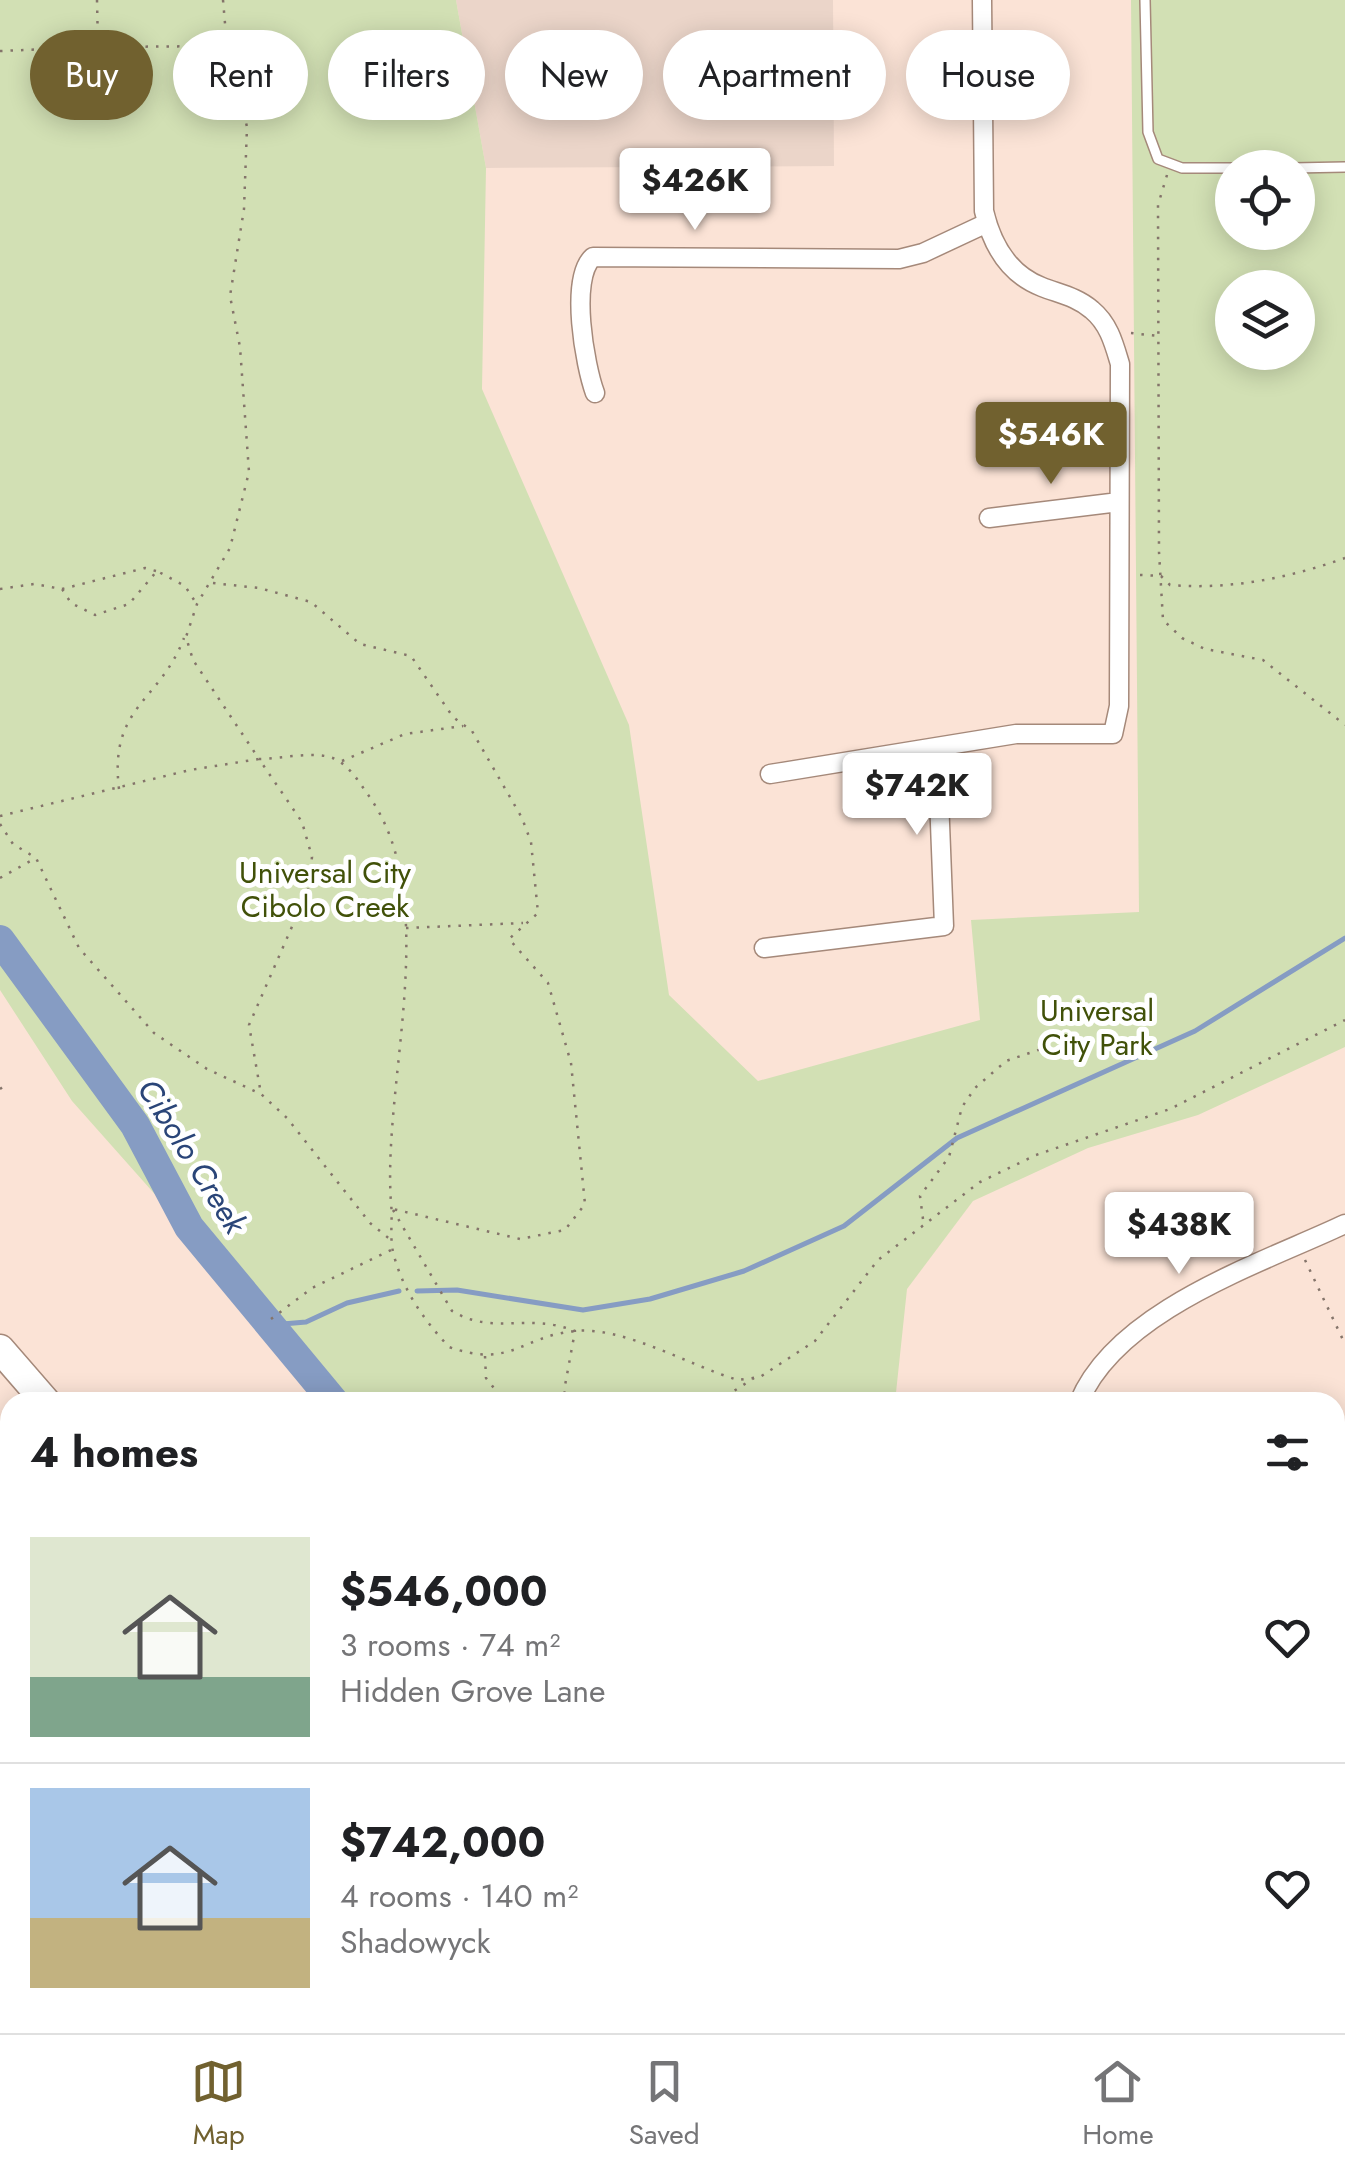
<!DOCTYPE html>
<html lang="en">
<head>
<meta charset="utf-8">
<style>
  :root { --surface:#fff; --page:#f6f6f6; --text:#202124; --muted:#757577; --line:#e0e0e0; --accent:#71612f }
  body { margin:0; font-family:Jost,sans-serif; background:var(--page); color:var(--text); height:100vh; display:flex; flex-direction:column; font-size:38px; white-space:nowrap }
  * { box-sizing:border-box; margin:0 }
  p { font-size:32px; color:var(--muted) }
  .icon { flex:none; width:55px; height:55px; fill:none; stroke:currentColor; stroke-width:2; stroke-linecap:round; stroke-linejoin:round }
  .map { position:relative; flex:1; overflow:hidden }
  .panel { position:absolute; left:0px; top:1392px; width:1345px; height:642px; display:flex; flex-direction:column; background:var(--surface); border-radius:30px 30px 0 0; box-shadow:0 5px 25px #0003 }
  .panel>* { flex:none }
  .guide { position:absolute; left:30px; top:30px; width:1285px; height:90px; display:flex; gap:20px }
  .buttons { position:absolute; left:1215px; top:150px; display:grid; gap:20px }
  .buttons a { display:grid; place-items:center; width:100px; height:100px; border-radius:50%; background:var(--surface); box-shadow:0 5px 25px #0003; font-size:50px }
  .price { position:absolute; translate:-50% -85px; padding:0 22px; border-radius:10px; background:#fff; color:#222; font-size:32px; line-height:65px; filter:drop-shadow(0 2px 5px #0008) }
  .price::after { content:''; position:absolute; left:50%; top:60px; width:30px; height:22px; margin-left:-15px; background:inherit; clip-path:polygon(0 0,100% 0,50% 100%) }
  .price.selected { background:var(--accent); color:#fff }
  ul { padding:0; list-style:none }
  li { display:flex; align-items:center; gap:30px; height:250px; padding:0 30px }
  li+li { border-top:2px solid var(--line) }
  li span { display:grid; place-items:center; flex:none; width:280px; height:200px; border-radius:0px; color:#555 }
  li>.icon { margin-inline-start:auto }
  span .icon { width:120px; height:120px; fill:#fffc; stroke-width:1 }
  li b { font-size:42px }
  h2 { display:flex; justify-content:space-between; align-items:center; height:120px; padding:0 30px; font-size:42px }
  .tag { padding:0 35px; border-radius:45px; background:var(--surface); box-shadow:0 5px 25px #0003; font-size:35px; line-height:90px }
  .tag.selected { background:var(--accent); color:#fff }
  .tab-bar { display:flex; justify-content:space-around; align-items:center; height:140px; border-top:2px solid var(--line); background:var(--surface); font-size:28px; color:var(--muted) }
  .tab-bar a { display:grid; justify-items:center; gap:5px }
  .tab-bar .selected { color:var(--accent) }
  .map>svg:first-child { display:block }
  .education { fill:#ebd5c9 }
  .green { fill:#d2e0b4; fill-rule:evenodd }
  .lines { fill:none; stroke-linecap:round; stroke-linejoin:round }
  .stream { stroke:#869cc3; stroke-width:5 }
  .river { stroke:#869cc3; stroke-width:30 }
  .service-casing { stroke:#a5897a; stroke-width:12 }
  .minor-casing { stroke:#a5897a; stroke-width:21 }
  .tertiary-casing { stroke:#a5897a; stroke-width:26 }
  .secondary-casing { stroke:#a5897a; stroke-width:31 }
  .path { stroke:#84746a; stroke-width:2.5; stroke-dasharray:2.5 8; stroke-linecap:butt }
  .service { stroke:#fff; stroke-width:9 }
  .minor { stroke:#fff; stroke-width:18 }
  .tertiary { stroke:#fff; stroke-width:22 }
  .secondary { stroke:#fff; stroke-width:28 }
  .labels { text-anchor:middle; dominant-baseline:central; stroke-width:10; stroke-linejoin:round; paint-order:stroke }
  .park-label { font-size:30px; fill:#415109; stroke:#fff }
  .water-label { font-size:32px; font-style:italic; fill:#2a4578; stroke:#fff }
</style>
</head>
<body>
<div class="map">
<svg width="1345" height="2033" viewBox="0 0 1345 2033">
  <rect width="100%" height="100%" fill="#fbe3d6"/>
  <path class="education" d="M 456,0 L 833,0 L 834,166 L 486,168 Z"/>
  <path class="green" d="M 0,0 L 456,0 L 486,168 L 482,389 L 629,725 L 669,995 L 758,1081 L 980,1020 L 971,920 L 1139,912 L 1131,0 L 1345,0 L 1345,1047 L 1198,1115 L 1088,1148 L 973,1201 L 907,1289 L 895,1402 L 322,1402 L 271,1325 L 72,1101 L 0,990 ZM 1232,168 L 1298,168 L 1298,232 L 1232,232 ZM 1232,288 L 1298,288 L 1298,352 L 1232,352 Z
    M 1335,1822 L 1345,1824 L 1345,2033 L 1240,2033 L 1132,2025 L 1335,2025 Z
    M 0,2005 L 10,2005 L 10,2025 L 468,2025 L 483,2033 L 0,2033 Z"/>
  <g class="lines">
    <path class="stream" d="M 417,1291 L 457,1290 L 583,1310 L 650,1299 L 744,1271 L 844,1226 L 957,1138 L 1195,1031 L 1345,938
      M 271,1325 L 306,1322 L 347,1303 L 399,1291"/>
    <path class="river" d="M 0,940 L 135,1125 L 189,1227 L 334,1402
      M 1335,2010 L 1345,2012"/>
    <defs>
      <path id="service" d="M 1145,0 L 1148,132 L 1158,159 L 1182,168 L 1232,168
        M 1293,168 L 1345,167"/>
      <path id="minor" d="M 595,393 C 585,366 569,278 593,257 L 899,259 L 923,253 L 987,223
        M 989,518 L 1119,502
        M 770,774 L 1016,734 L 1113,734 L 1119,706 L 1120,364 C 1114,344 1109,324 1092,310 C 1077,297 1060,294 1042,287 C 1008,274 992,245 984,211 L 982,0
        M 764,948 L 944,926 L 937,747
        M 1079,1402 C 1117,1310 1260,1264 1345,1224
        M 1335,1633 L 1345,1635"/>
      <path id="tertiary" d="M 0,1994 L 10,1994"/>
      <path id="secondary" d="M 0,1349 L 46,1402
        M 555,2025 L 566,2033"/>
    </defs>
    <use href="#service" class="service-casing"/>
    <use href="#minor" class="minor-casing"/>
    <use href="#tertiary" class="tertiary-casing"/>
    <use href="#secondary" class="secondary-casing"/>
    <path class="path" d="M 97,0 L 98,47 L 228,46
      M 223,0 L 226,35 L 247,127 L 244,209 L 230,296 L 240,347 L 249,472 L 230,548 L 197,604 L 186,637 L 193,660 L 259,759 C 280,759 316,750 335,759 C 348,765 358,780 366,792 C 445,897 382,1079 391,1203 C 393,1221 389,1238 394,1256 C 404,1292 424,1320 449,1347 C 511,1369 522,1336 575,1331 C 624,1326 690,1366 738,1380 L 760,1377 L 815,1341 L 878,1260 L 980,1182 L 1036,1155 L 1170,1109 L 1345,1020
      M 0,51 L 97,47
      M 1167,175 L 1158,205 L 1159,552 L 1163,620 L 1182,638 L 1205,649 L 1263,660 L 1345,725
      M 1131,333 L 1158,336
      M 1140,575 L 1161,576 L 1170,585 C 1230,590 1289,578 1345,558
      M 213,583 L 259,588 L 311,602 L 360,644 L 411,656 L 453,717 L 472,731 L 522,818 L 531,842 L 538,913 L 509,939 L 548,983 L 571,1063 L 585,1204 L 565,1230 L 520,1239 L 393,1209
      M 0,589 L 34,584 L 62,589 L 71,603 L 95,615 L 129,604 L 157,571 L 185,586 L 196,603
      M 62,589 L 145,568 L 156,571
      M 342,761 L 405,734 L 463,726
      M 119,789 C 109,706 159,703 184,638
      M 0,816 L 190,770 L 259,759 L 302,822 L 312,857 L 308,890 L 249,1025 L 261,1094
      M 0,824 L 13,844 L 36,858 L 79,948 L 154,1033 L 207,1069 L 261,1094 L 287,1118 L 370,1223 L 391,1240
      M 0,878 L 34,859
      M 406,928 L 523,923
      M 0,1089 L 4,1086
      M 393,1210 L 452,1311 C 494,1336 526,1312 575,1331 L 564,1391 L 567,1402
      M 923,1219 L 920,1196 L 949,1157 L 962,1107 L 975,1088 L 1006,1061 L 1050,1046
      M 1305,1260 L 1345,1344
      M 271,1319 L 312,1288 L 391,1250
      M 485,1356 L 486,1378 L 505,1402
      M 717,1402 L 754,1378
      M 1335,1439 L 1345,1437
      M 1208,2025 L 1227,2033"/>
    <use href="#service" class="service"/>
    <use href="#minor" class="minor"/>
    <use href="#tertiary" class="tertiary"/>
    <use href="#secondary" class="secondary"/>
  </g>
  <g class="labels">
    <g class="park-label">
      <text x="325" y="872">Universal City<tspan x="325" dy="34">Cibolo Creek</tspan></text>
      <text x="1097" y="1010">Universal<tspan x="1097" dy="34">City Park</tspan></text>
    </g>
    <g class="water-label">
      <text transform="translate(192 1156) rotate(58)">Cibolo Creek</text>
    </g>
  </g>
</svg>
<div class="buttons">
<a><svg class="icon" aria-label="locate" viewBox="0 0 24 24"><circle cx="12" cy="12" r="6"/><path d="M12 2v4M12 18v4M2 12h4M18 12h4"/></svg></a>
<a><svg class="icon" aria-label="layers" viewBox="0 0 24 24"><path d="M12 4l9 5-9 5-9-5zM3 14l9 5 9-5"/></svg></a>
</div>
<b class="price" style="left:695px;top:233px">$426K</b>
<b class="price selected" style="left:1051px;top:487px">$546K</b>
<b class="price" style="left:917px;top:838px">$742K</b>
<b class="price" style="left:1179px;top:1277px">$438K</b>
<div class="guide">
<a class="tag selected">Buy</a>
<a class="tag">Rent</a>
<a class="tag">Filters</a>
<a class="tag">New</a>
<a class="tag">Apartment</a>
<a class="tag">House</a>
</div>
<section class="panel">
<h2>4 homes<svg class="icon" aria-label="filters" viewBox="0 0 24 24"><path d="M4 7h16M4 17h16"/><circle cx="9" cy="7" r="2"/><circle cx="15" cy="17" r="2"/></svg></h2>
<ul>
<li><span style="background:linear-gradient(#dfe7d0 70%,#7fa58c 0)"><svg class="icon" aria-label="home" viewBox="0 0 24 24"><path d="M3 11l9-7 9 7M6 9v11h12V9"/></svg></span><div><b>$546,000</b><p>3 rooms · 74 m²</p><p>Hidden Grove Lane</p></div><svg class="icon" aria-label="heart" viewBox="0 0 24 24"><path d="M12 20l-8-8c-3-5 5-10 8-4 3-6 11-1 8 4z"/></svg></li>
<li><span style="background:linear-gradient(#a9c7e8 65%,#c2b280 0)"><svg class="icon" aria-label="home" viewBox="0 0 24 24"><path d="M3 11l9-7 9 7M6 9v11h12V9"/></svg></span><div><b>$742,000</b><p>4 rooms · 140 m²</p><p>Shadowyck</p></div><svg class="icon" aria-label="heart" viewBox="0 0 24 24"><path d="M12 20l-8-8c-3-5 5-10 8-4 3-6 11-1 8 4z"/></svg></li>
</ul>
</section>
</div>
<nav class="tab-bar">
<a class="selected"><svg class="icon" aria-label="map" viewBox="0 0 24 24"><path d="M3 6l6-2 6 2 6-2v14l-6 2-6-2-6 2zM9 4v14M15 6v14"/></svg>Map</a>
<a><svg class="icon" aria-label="saved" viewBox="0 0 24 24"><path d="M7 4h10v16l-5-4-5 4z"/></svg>Saved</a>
<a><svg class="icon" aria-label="home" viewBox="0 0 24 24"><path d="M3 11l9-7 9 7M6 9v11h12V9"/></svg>Home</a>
</nav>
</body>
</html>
